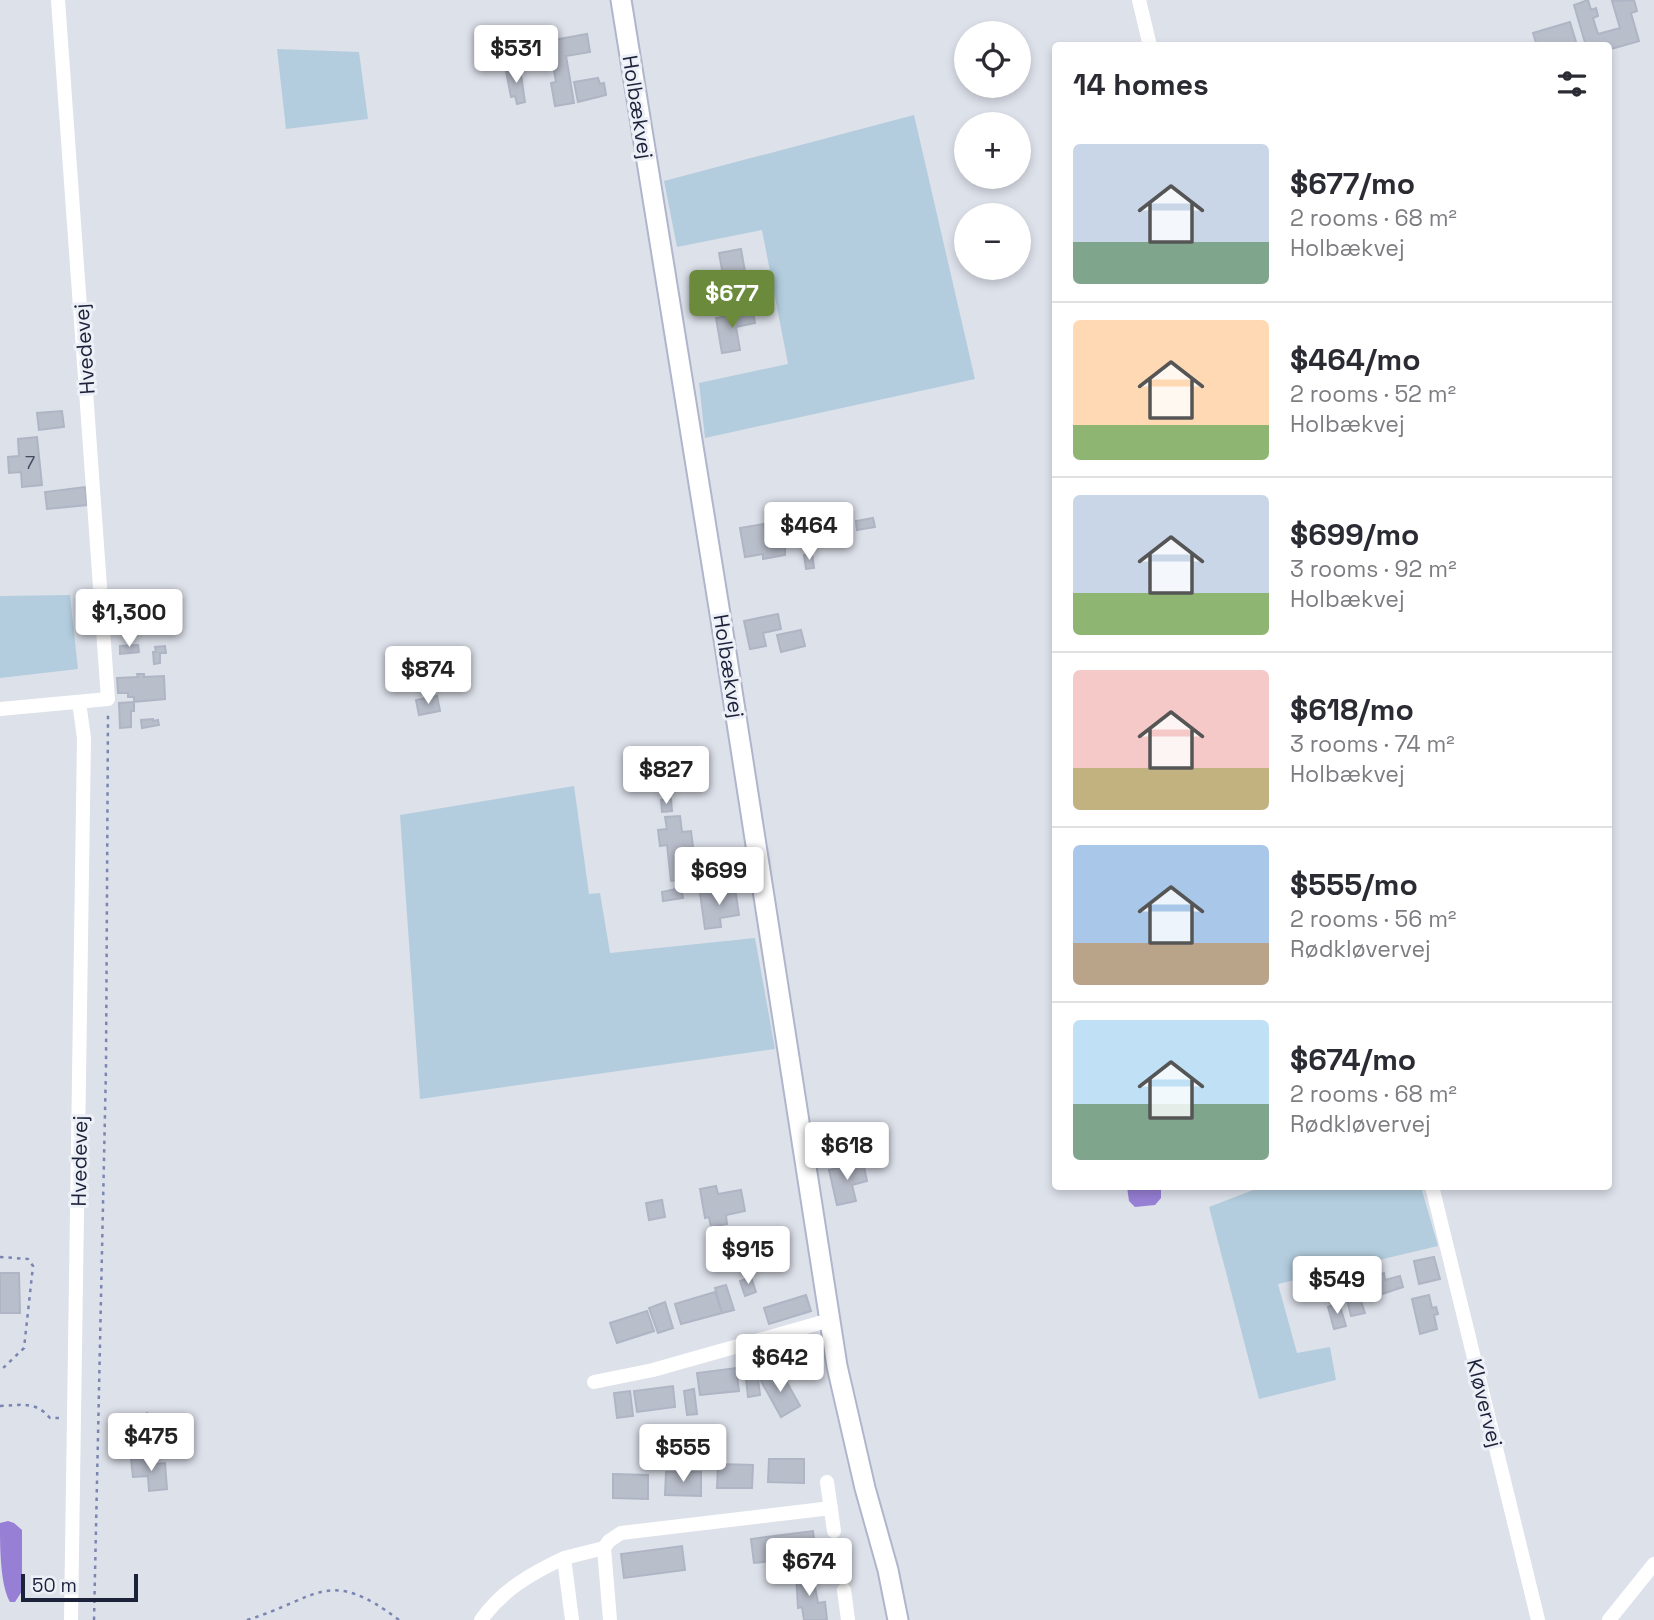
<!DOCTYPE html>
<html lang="en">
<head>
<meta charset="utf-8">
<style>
  :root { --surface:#fff; --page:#f2f2f3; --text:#2b2b33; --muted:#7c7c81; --line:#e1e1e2; --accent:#6b8a3c }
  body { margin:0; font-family:"Space Grotesk",sans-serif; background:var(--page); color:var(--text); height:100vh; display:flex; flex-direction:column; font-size:26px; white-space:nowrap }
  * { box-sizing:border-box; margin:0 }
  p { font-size:23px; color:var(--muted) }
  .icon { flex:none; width:38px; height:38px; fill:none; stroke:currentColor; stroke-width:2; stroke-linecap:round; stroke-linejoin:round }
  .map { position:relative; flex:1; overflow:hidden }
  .details { position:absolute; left:1052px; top:42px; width:560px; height:1148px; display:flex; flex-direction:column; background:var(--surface); border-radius:7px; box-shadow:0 4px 10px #0003 }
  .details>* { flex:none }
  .fabs { position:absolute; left:954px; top:21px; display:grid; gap:14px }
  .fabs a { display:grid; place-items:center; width:77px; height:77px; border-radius:50%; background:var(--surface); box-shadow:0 4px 10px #0003; font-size:35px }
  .scale { position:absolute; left:21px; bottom:18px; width:117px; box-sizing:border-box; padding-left:7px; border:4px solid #1d223b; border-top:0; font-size:19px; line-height:24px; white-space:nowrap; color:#1d223b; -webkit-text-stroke:5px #edf1f7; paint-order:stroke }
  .price { position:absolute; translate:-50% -60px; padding:0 16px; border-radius:7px; background:#fff; color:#222; font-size:23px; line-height:46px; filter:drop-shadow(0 2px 4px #0008) }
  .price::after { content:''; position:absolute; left:50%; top:42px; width:21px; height:16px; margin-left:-10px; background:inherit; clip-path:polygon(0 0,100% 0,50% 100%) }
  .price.active { background:var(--accent); color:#fff }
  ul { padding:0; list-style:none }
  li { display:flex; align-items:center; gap:21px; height:175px; padding:0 21px }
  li+li { border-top:2px solid var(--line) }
  li span { display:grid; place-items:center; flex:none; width:196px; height:140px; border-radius:7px; color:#555 }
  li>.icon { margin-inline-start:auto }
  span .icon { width:84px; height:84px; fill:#fffc; stroke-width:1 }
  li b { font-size:30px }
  h2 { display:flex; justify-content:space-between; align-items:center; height:84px; padding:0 21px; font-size:30px }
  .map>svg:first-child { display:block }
  .green { fill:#b3cdde }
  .water { fill:#977fd5 }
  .building { fill:#b9becb; stroke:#afb5c4; stroke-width:2 }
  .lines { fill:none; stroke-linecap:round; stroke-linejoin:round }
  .secondary-casing { stroke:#afb6cb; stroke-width:23 }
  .path { stroke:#7a85b1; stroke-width:2.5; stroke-dasharray:3.5 5; stroke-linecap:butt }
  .street { stroke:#fff; stroke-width:14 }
  .secondary { stroke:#fff; stroke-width:19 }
  .labels { text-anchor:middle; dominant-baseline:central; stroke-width:6; stroke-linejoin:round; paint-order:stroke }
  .number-label { font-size:18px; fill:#44495f }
  .street-label { font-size:21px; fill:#1d223b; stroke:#edf1f7 }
</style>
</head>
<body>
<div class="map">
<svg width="1654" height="1620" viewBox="0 0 1654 1620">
  <rect width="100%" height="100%" fill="#dde1ea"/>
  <path class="green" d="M 277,49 L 359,52 L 368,119 L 286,129 Z
    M 914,115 L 975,379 L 705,438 L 699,383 L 788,364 L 762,230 L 677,247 L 664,181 Z
    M 70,595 L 78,669 L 0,678 L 0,596 Z
    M 574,786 L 589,894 L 600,893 L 610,953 L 755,938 L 775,1049 L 420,1099 L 400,815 Z
    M 1261,1187 L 1421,1187 L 1438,1246 L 1278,1284 L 1297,1353 L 1330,1347 L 1336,1380 L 1259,1399 L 1209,1207 Z"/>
  <path class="water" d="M 1127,1187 L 1161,1187 L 1161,1198 L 1155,1205 L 1135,1207 L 1129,1201 Z
    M 8,1521 L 14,1523 L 22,1530 L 22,1591 L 15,1602 L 10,1602 C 0,1584 0,1547 0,1523 Z"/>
  <path class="building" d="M 1588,0 L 1591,10 L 1596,8 L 1598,16 L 1593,18 L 1598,34 L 1620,28 L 1612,1 L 1634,0 L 1637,11 L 1631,13 L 1639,41 L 1608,50 L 1608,46 L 1586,46 L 1574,5 Z
    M 1570,22 L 1576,42 L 1566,46 L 1537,46 L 1533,33 Z
    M 587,34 L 590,52 L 566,56 L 574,103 L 555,106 L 551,83 L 556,82 L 552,59 L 534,62 L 531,44 Z
    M 520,68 L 525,102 L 517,104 L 515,96 L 511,97 L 506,71 Z
    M 598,78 L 600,84 L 604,83 L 606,95 L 578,102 L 574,82 Z
    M 741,249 L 746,277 L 724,281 L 719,253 Z
    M 750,289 L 754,307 L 715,314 L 712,297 Z
    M 753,311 L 755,323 L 736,327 L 740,350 L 722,353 L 716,318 Z
    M 62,411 L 64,427 L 39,430 L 37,413 Z
    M 37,437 L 42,485 L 22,487 L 21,472 L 9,473 L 8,457 L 19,456 L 18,439 Z
    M 85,487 L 87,505 L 47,509 L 45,492 Z
    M 850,515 L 851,525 L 839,527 L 841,541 L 822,544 L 818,521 Z
    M 873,518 L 875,527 L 857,530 L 856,521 Z
    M 791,520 L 795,542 L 785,544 L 785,555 L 763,559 L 763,554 L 745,557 L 740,528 L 764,524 L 766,546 L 780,544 L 777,522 Z
    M 812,554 L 814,568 L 806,569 L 804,555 Z
    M 778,614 L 781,629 L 763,633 L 766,646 L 750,649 L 744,621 Z
    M 801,630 L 805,646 L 781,652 L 777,635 Z
    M 138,645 L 139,652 L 120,654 L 120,646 Z
    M 165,646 L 166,653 L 160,653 L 160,663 L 154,664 L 153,652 L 156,652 L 155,647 Z
    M 137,674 L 144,674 L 144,677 L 164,676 L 165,699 L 134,702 L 134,697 L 128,697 L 128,693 L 118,693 L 117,678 L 138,677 Z
    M 437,696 L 440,711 L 419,715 L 416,700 Z
    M 134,702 L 134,711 L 131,711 L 131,727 L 120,728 L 119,703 Z
    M 153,719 L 153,721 L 158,720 L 159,725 L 142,728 L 141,720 Z
    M 671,799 L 672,811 L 662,812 L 661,800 Z
    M 680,816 L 682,832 L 691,831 L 697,878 L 671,881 L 667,845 L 660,846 L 658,830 L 667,829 L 665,817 Z
    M 681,888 L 683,898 L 663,901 L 662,892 Z
    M 735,888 L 739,915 L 720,918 L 721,927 L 705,929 L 700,893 Z
    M 863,1162 L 867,1181 L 852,1185 L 856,1201 L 837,1205 L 829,1170 Z
    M 716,1186 L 718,1194 L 741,1190 L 745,1211 L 726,1215 L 727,1224 L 711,1227 L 709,1217 L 705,1218 L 700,1189 Z
    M 662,1200 L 665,1217 L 649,1220 L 646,1203 Z
    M 1434,1257 L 1440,1279 L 1419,1284 L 1414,1261 Z
    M 0,1273 L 19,1273 L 20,1313 L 0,1313 Z
    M 1384,1273 L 1385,1280 L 1400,1276 L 1403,1287 L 1361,1301 L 1365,1313 L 1351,1316 L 1343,1284 Z
    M 751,1277 L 756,1292 L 745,1296 L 740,1281 Z
    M 726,1285 L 734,1310 L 722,1313 L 715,1288 Z
    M 715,1292 L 722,1313 L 681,1324 L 675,1304 Z
    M 806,1295 L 811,1311 L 769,1324 L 764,1308 Z
    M 1429,1295 L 1432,1308 L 1436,1307 L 1438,1314 L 1434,1315 L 1437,1329 L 1420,1334 L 1412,1299 Z
    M 665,1302 L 673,1328 L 658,1333 L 649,1308 Z
    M 1339,1303 L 1346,1326 L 1334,1329 L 1328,1307 Z
    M 647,1311 L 654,1331 L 617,1343 L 610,1323 Z
    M 736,1368 L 739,1391 L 700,1395 L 697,1373 Z
    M 757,1370 L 760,1395 L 748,1397 L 745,1371 Z
    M 780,1370 L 800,1406 L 781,1417 L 761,1381 Z
    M 673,1386 L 675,1407 L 637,1412 L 634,1391 Z
    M 694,1389 L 697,1414 L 687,1415 L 684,1391 Z
    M 630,1391 L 633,1416 L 617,1418 L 614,1393 Z
    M 147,1413 L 158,1424 L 136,1446 L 125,1435 Z
    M 151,1458 L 152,1464 L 165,1463 L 167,1489 L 149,1491 L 148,1476 L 133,1477 L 131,1459 Z
    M 769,1459 L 804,1459 L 804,1483 L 768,1482 Z
    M 718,1464 L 753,1465 L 752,1488 L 717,1488 Z
    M 666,1472 L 701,1472 L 701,1496 L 665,1495 Z
    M 613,1474 L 648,1475 L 648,1499 L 613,1498 Z
    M 813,1531 L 816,1556 L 754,1563 L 751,1539 Z
    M 682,1546 L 685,1570 L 624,1578 L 621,1554 Z
    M 812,1571 L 818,1603 L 825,1602 L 827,1620 L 804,1620 L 802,1607 L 798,1608 L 796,1573 Z"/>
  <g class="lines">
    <defs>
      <path id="secondary" d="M 621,0 L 721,620 L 837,1366 L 865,1488 L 888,1570 L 898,1620"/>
    </defs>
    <use href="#secondary" class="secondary-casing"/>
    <path class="path" d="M 0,1257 L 28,1259 L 33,1266 L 24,1348 L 0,1371
      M 0,1406 C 21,1405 36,1401 50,1418 L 61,1418
      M 94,1620 L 106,1067 L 108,713
      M 247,1620 C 319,1598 328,1566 399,1620"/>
    <path class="street" d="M 1139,0 L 1150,46
      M 0,709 L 108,699 L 58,0
      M 1432,1186 L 1538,1620
      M 594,1382 L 653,1370 L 830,1320
      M 827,1482 L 834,1531
      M 604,1548 L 609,1541 L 621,1533 L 831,1508
      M 604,1548 L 610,1620
      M 564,1558 L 604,1548
      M 844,1590 L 848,1620
      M 71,1620 L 84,738 L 79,702
      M 481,1620 C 502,1590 532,1573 564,1558 L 572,1620
      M 1609,1620 L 1654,1564"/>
    <use href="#secondary" class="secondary"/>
  </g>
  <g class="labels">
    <g class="number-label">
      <text x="30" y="462">7</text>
    </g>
    <g class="street-label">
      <text transform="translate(638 107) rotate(81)">Holbækvej</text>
      <text transform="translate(84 349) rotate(-94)">Hvedevej</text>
      <text transform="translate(729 666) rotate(81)">Holbækvej</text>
      <text transform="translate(79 1161) rotate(-89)">Hvedevej</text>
      <text transform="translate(1485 1403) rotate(76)">Kløvervej</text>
    </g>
  </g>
</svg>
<div class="fabs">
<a><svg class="icon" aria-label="locate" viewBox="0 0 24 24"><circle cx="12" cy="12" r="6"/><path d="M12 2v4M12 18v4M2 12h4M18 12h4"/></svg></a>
<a>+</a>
<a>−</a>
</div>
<div class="scale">50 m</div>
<b class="price" style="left:516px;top:85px">$531</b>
<b class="price active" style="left:732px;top:330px">$677</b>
<b class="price" style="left:809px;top:562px">$464</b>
<b class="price" style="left:129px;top:649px">$1,300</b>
<b class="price" style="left:428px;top:706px">$874</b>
<b class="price" style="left:666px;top:806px">$827</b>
<b class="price" style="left:719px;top:907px">$699</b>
<b class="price" style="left:847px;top:1182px">$618</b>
<b class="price" style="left:748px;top:1286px">$915</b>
<b class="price" style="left:1337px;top:1316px">$549</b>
<b class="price" style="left:780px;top:1394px">$642</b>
<b class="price" style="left:151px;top:1473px">$475</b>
<b class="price" style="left:683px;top:1484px">$555</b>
<b class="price" style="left:809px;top:1598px">$674</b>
<section class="details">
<h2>14 homes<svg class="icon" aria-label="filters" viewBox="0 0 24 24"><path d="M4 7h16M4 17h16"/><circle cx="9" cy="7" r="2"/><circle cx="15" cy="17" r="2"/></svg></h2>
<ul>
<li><span style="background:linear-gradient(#c9d6e8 70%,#7fa58c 0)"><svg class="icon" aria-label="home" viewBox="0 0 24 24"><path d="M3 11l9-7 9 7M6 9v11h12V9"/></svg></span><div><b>$677/mo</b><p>2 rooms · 68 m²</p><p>Holbækvej</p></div></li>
<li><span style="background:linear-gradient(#ffd9b3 75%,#8fb573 0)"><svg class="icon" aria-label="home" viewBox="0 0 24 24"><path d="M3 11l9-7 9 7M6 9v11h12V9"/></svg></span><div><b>$464/mo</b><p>2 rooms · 52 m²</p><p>Holbækvej</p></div></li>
<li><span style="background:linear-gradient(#c9d6e8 70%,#8fb573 0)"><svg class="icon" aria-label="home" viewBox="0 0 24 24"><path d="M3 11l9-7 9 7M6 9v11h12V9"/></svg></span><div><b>$699/mo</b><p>3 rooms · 92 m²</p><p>Holbækvej</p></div></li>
<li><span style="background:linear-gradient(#f6c9c9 70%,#c2b280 0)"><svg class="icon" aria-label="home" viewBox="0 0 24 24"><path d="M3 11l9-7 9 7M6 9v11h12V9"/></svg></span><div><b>$618/mo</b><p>3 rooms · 74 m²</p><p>Holbækvej</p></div></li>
<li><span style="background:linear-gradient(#a9c7e8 70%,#b9a48a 0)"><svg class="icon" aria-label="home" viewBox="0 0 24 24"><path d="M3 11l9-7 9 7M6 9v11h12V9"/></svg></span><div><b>$555/mo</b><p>2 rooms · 56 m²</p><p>Rødkløvervej</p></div></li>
<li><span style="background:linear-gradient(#bfe0f5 60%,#7fa58c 0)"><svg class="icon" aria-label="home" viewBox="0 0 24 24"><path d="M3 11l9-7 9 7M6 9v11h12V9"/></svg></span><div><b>$674/mo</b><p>2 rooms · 68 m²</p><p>Rødkløvervej</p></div></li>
</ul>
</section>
</div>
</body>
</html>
